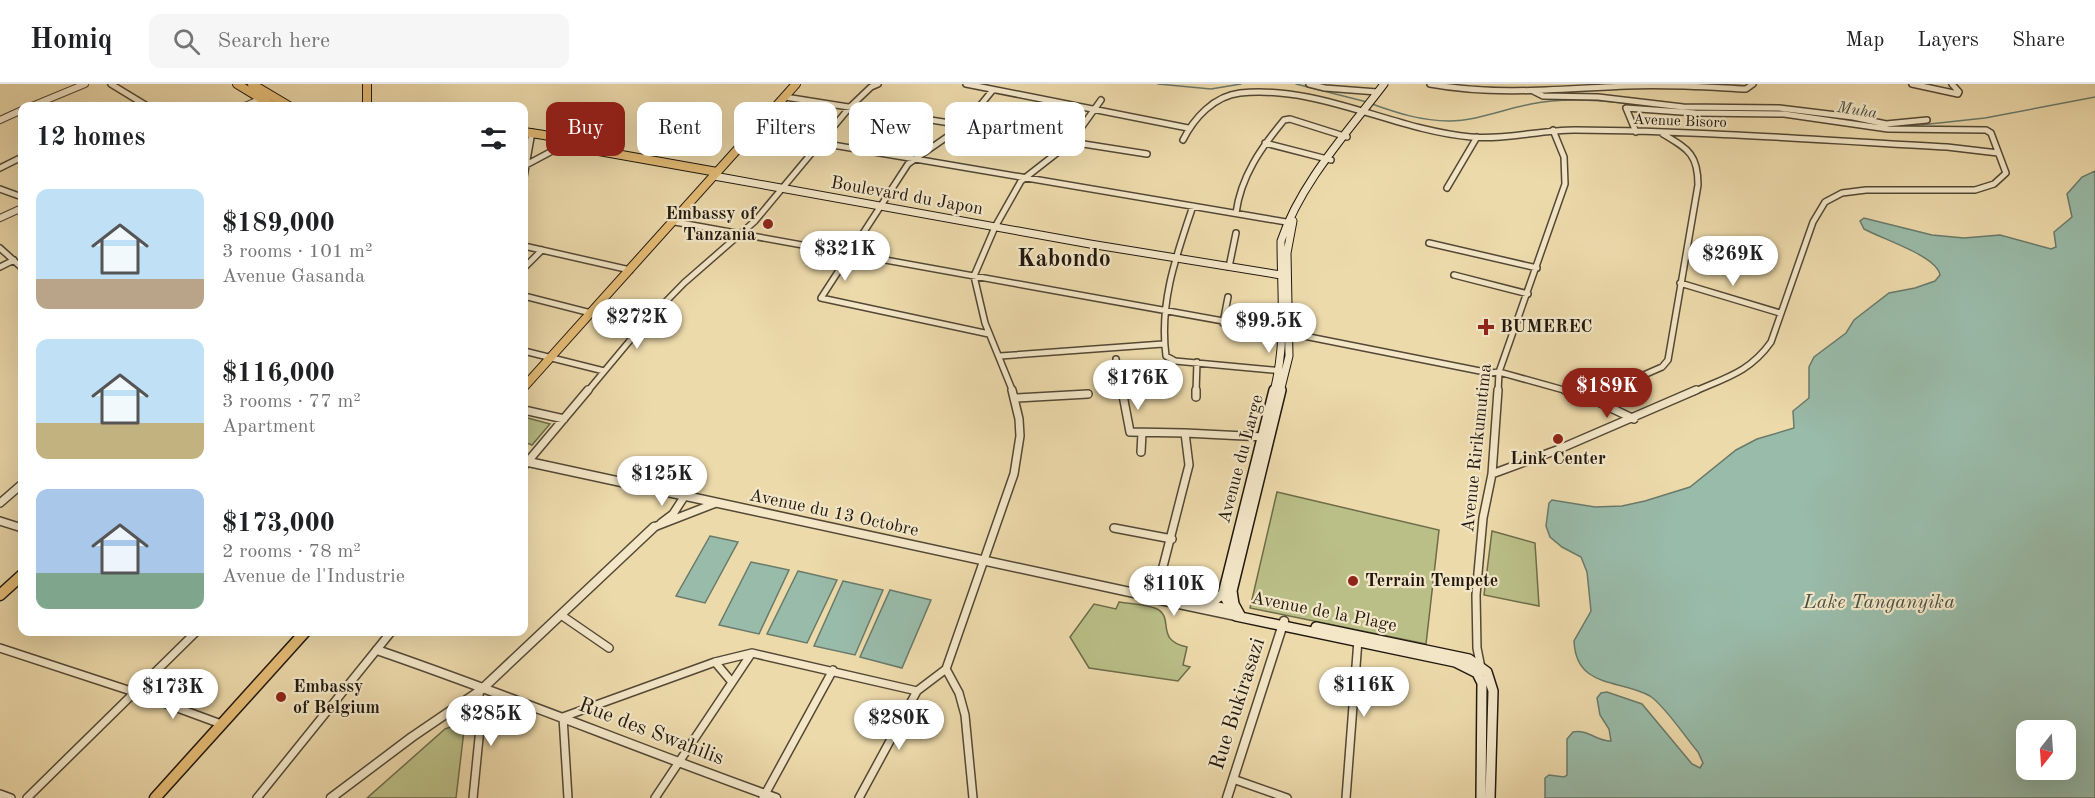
<!DOCTYPE html>
<html lang="en">
<head>
<meta charset="utf-8">
<style>
  :root { --surface:#fff; --page:#f6f6f6; --text:#202124; --muted:#757577; --line:#e0e0e0; --accent:#8f2418 }
  body { margin:0; font-family:"Old Standard TT",serif; background:var(--page); color:var(--text); height:100vh; display:flex; flex-direction:column; font-size:22px; white-space:nowrap }
  * { box-sizing:border-box; margin:0 }
  p { font-size:20px; color:var(--muted) }
  .icon { flex:none; width:33px; height:33px; fill:none; stroke:currentColor; stroke-width:2; stroke-linecap:round; stroke-linejoin:round }
  .map { position:relative; flex:1; overflow:hidden }
  .sheet { position:absolute; left:18px; top:18px; width:510px; height:534px; display:flex; flex-direction:column; background:var(--surface); border-radius:12px; box-shadow:0 6px 24px #0002 }
  .sheet>* { flex:none }
  .banner { position:absolute; left:546px; top:18px; width:570px; height:54px; display:flex; gap:12px }
  .needle { width:39px; rotate:197deg }
  .controls { position:absolute; left:2016px; top:636px; display:grid; gap:12px }
  .controls a { display:grid; place-items:center; width:60px; height:60px; border-radius:12px; background:var(--surface); box-shadow:0 6px 24px #0002; font-size:30px }
  .price { position:absolute; translate:-50% -51px; padding:0 14px; border-radius:21px; background:#fff; color:#222; font-size:20px; line-height:39px; filter:drop-shadow(0 2px 3px #0008) }
  .price::after { content:''; position:absolute; left:50%; top:36px; width:18px; height:14px; margin-left:-9px; background:inherit; clip-path:polygon(0 0,100% 0,50% 100%) }
  .price.current { background:var(--accent); color:#fff }
  ul { padding:0; list-style:none }
  li { display:flex; align-items:center; gap:18px; height:150px; padding:0 18px }
  li span { display:grid; place-items:center; flex:none; width:168px; height:120px; border-radius:12px; color:#555 }
  li>.icon { margin-inline-start:auto }
  span .icon { width:72px; height:72px; fill:#fffc; stroke-width:1 }
  li b { font-size:26px }
  h2 { display:flex; justify-content:space-between; align-items:center; height:72px; padding:0 18px; font-size:26px }
  .pill { padding:0 21px; border-radius:12px; background:var(--surface); box-shadow:0 6px 24px #0002; font-size:21px; line-height:54px }
  .pill.current { background:var(--accent); color:#fff }
  header { display:flex; align-items:center; gap:36px; box-sizing:border-box; height:84px; padding:0 30px; background:var(--surface); border-bottom:2px solid var(--line) }
  header strong { font-size:28px }
  nav { display:flex; gap:33px; margin-inline-start:auto; font-size:21px }
  .search { width:420px; height:54px; background:var(--page); display:flex; align-items:center; gap:15px; box-sizing:border-box; padding:0 21px; border-radius:12px; color:var(--muted); font-size:22px }
  .map>svg:first-child { display:block }
  .green { fill:#babf87; stroke:#6d6c4a; stroke-width:1.5 }
  .water { fill:#99bba9; stroke:#697a6b; stroke-width:1.5; fill-rule:evenodd }
  .lines { fill:none; stroke-linecap:round; stroke-linejoin:round }
  .stream { stroke:#697a6b; stroke-width:1.5 }
  .minor-far1-casing { stroke:#534835; stroke-width:8 }
  .minor-casing { stroke:#534835; stroke-width:10 }
  .tertiary-far1-casing { stroke:#534835; stroke-width:8 }
  .tertiary-casing { stroke:#534835; stroke-width:11 }
  .secondary-far1-casing { stroke:#20180e; stroke-width:9 }
  .secondary-casing { stroke:#20180e; stroke-width:12 }
  .primary-far1-casing { stroke:#20180e; stroke-width:10 }
  .primary-casing { stroke:#20180e; stroke-width:13 }
  .trunk-far1-casing { stroke:#20180e; stroke-width:10 }
  .trunk-casing { stroke:#20180e; stroke-width:13 }
  .minor-far1 { stroke:#f3e7c8; stroke-width:5 }
  .minor { stroke:#f3e7c8; stroke-width:7 }
  .tertiary-far1 { stroke:#f3e7c8; stroke-width:6 }
  .tertiary { stroke:#f3e7c8; stroke-width:8 }
  .secondary-far1 { stroke:#f3e7c8; stroke-width:7 }
  .secondary { stroke:#f3e7c8; stroke-width:9 }
  .primary-far1 { stroke:#e6bd76; stroke-width:8 }
  .primary { stroke:#e6bd76; stroke-width:10 }
  .trunk-far1 { stroke:#e6bd76; stroke-width:8 }
  .trunk { stroke:#e6bd76; stroke-width:10 }
  .poi-dot { fill:#8f2418; stroke:#f3e7c8; stroke-width:2 }
  .labels { text-anchor:middle; dominant-baseline:central; stroke-width:4.5; stroke-linejoin:round; paint-order:stroke }
  .far-street-label { font-size:15px; fill:#20180e; stroke:#f3e7c8 }
  .far-water-label { font-size:16px; font-style:italic; fill:#4a5144; stroke:#f3e7c8 }
  .street-label { font-size:18px; fill:#20180e; stroke:#f3e7c8 }
  .poi-label { font-size:18px; font-weight:bold; fill:#20180e; stroke:#f3e7c8; text-anchor:start }
  .water-label { font-size:20px; font-style:italic; fill:#4a5144; stroke:#f3e7c8 }
  .near-street-label { font-size:21px; fill:#20180e; stroke:#f3e7c8 }
  .district-label { font-size:24px; font-weight:bold; fill:#20180e; stroke:#f3e7c8 }
</style>
</head>
<body>
<header>
<strong>Homiq</strong>
<div class="search"><svg class="icon" aria-label="search" viewBox="0 0 24 24"><circle cx="10" cy="10" r="6"/><path d="M15 15l6 6"/></svg>Search here</div>
<nav><a>Map</a><a>Layers</a><a>Share</a></nav>
</header>
<div class="map">
<svg width="2095" height="714" viewBox="0 0 2095 714">
  <rect width="100%" height="100%" fill="#eddaab"/>
  <filter id="stains"><feTurbulence type="fractalNoise" baseFrequency=".00333" numOctaves="4"/><feColorMatrix values="0 0 0 0 .2 0 0 0 0 .09 0 0 0 0 .02 0 0 0 .5 -.17"/></filter>
  <radialGradient id="worn" r=".72"><stop offset=".6" stop-color="#630" stop-opacity="0"/><stop offset="1" stop-color="#630" stop-opacity=".3"/></radialGradient>
  <path class="green" d="M 524,333 L 550,340 L 532,361 L 524,358 Z
    M 1277,408 L 1439,446 L 1426,560 L 1250,524 Z
    M 1492,447 L 1535,459 L 1539,522 L 1484,511 Z
    M 1119,518 C 1130,520 1147,520 1157,525 C 1175,534 1154,556 1187,563 L 1183,581 L 1190,583 L 1178,597 L 1089,584 L 1070,553 L 1094,520 L 1116,525 Z
    M 465,638 L 456,714 L 367,714 L 445,645 Z"/>
  <path class="water" d="M 2095,87 L 2095,714 L 1545,714 L 1545,694 L 1549,691 L 1564,693 L 1567,691 L 1567,655 L 1573,648 C 1588,645 1598,658 1611,657 L 1609,645 L 1600,631 L 1597,614 L 1601,609 L 1607,608 L 1642,620 L 1692,680 L 1700,684 L 1703,679 L 1698,668 C 1685,653 1666,623 1650,612 C 1620,595 1576,605 1574,557 L 1591,527 L 1587,488 L 1581,473 L 1562,463 L 1550,453 L 1546,442 L 1549,419 L 1552,416 L 1595,423 L 1622,422 L 1645,417 L 1690,403 L 1736,366 L 1757,355 L 1794,344 L 1793,327 L 1809,314 L 1809,283 L 1814,273 L 1846,249 L 1854,236 L 1889,209 L 1915,204 L 1935,197 L 1940,191 C 1937,172 1882,155 1864,145 L 1860,137 L 1864,134 L 1932,151 L 1964,154 L 2000,151 L 2051,165 L 2056,163 L 2054,148 L 2072,133 L 2067,110 L 2082,93 ZM 2026,646 L 2066,646 L 2066,686 L 2026,686 Z
    M 710,452 L 738,458 L 705,519 L 676,512 Z
    M 751,478 L 789,486 L 759,550 L 719,541 Z
    M 798,487 L 837,496 L 807,559 L 767,550 Z
    M 843,497 L 883,506 L 855,571 L 814,562 Z
    M 890,506 L 931,516 L 902,584 L 860,573 Z"/>
  <g class="lines">
    <path class="stream" d="M 1158,0 L 1211,5 L 1241,0
      M 1296,0 L 1367,18
      M 1372,20 C 1397,29 1422,37 1449,37 C 1477,37 1504,25 1531,20 C 1561,14 1593,16 1624,19
      M 1652,22 L 1677,25
      M 1688,26 L 1716,27
      M 1742,27 L 1752,26
      M 1825,32 L 1871,40
      M 1902,43 L 1985,34 L 2095,13"/>
    <defs>
      <path id="minor-far1" d="M 111,0 L 147,22
        M 966,0 L 1188,44
        M 1309,0 L 1325,4 L 1377,8
        M 1430,0 C 1496,12 1560,5 1627,2 C 1667,0 1706,3 1746,5 L 1753,0
        M 1912,0 L 1958,10 L 1959,8 L 1952,0
        M 1533,7 L 1543,12 L 1598,13 L 1683,23 L 1779,24 L 1853,33 L 1886,40 L 1927,36
        M 785,13 L 1147,70
        M 1636,48 L 1626,24 L 1695,29 L 1784,30 L 1888,45 L 1986,46 L 1991,49 L 2006,89 L 1994,100 L 1975,106 L 1866,106 L 1842,109 L 1825,118 L 1813,138 L 1771,258 C 1750,288 1725,294 1693,308
        M 1183,56 C 1194,34 1214,12 1240,9 C 1320,1 1393,46 1471,53 C 1506,56 1540,46 1575,46 C 1699,47 1823,56 1947,63 L 1998,69
        M 821,59 L 1292,139
        M 1265,59 L 1331,76
        M 526,81 L 569,58
        M 0,84 L 22,73
        M 524,93 L 532,48
        M 1447,104 L 1477,53
        M 0,105 L 22,113
        M 1193,122 C 1176,172 1159,219 1166,272 L 1175,277 L 1283,287
        M 1236,129 C 1241,92 1261,64 1284,36 L 1290,35 L 1347,53
        M 675,138 L 1284,248 L 1490,289 L 1499,288 L 1571,308
        M 1429,159 L 1537,184
        M 524,162 L 630,186
        M 0,164 L 22,184
        M 0,183 L 14,176
        M 1229,183 L 1236,149
        M 524,184 L 542,166
        M 1454,191 L 1528,210
        M 1680,199 L 1780,229
        M 524,212 L 642,242
        M 1223,239 L 1228,213
        M 989,250 L 821,214 L 908,80 L 964,41 L 992,7
        M 524,267 L 604,287
        M 1000,272 L 1163,260
        M 1116,275 L 1122,308
        M 587,308 L 642,242 L 684,199 L 755,137 L 850,23 L 871,3 L 878,0
        M 1013,308 L 985,239 L 974,192 L 995,143 L 1021,97 L 1071,58 L 1101,16
        M 1196,308 L 1197,278
        M 1498,308 L 1499,288 L 1565,100 L 1564,73 L 1553,46
        M 1605,308 L 1662,283 L 1668,276 L 1698,101 C 1698,70 1688,65 1663,50"/>
      <path id="minor" d="M 1122,306 L 1130,348 L 1185,349
        M 1565,306 L 1586,312 L 1634,335
        M 1196,313 L 1196,306
        M 1017,314 L 1088,310
        M 1590,314 L 1608,306
        M 524,326 L 564,335
        M 1141,368 L 1142,349
        M 524,382 L 588,306
        M 1492,390 L 1557,366 L 1696,306
        M 0,419 L 22,400
        M 0,437 L 22,444
        M 661,439 L 673,430 L 684,413
        M 654,443 L 716,419
        M 1114,444 L 1172,455
        M 1155,514 L 1189,381 L 1185,349 L 1264,353
        M 561,531 L 609,564
        M 0,564 L 134,608 L 221,640
        M 715,578 L 731,597
        M 1481,584 L 1477,564 L 1476,511 L 1483,434 L 1492,390 L 1498,306
        M 946,585 L 959,609 L 965,631 L 973,714
        M 1233,695 L 1287,714
        M 0,710 L 11,714
        M 27,714 L 196,548
        M 257,714 L 391,548
        M 473,714 L 480,644 L 479,610
        M 568,714 L 563,633 L 715,578 L 752,569 L 917,607 L 946,585 L 1014,390 L 1020,352 L 1019,335 L 1012,306
        M 655,714 L 751,570
        M 763,714 L 833,586
        M 859,714 L 917,607
        M 1346,714 L 1358,556"/>
      <path id="tertiary-far1" d="M 32,22 L 85,0
        M 245,22 L 266,13
        M 0,36 L 22,26
        M 0,134 L 22,124"/>
      <path id="tertiary" d="M 524,377 L 1139,510 L 1157,510 L 1230,525
        M 1146,513 L 1236,532
        M 377,566 C 511,612 642,666 776,714
        M 331,714 L 412,653 L 481,606 L 654,443
        M 1227,714 L 1284,537"/>
      <path id="secondary-far1" d="M 714,92 L 1090,160 L 1287,192
        M 1274,308 C 1287,254 1281,211 1281,157 C 1301,98 1347,49 1384,0
        M 1280,308 L 1289,272 L 1287,169 L 1293,137"/>
      <path id="secondary" d="M 1274,306 L 1223,510 L 1236,532 L 1455,578 L 1477,589 L 1482,599 L 1481,714
        M 1199,519 L 1210,519 L 1223,510
        M 1240,531 L 1234,520 L 1232,507 L 1281,306
        M 1316,543 L 1469,575 L 1487,588 L 1493,607 L 1490,714"/>
      <path id="primary-far1" d="M 237,0 L 273,22
        M 252,0 L 289,22
        M 367,0 L 367,22
        M 524,48 L 544,51 L 599,67 L 717,88"/>
      <path id="primary" d="M 0,511 L 22,491"/>
      <path id="trunk-far1" d="M 524,303 L 796,0"/>
      <path id="trunk" d="M 155,714 L 305,548"/>
    </defs>
    <use href="#minor-far1" class="minor-far1-casing"/>
    <use href="#minor" class="minor-casing"/>
    <use href="#tertiary-far1" class="tertiary-far1-casing"/>
    <use href="#tertiary" class="tertiary-casing"/>
    <use href="#secondary-far1" class="secondary-far1-casing"/>
    <use href="#secondary" class="secondary-casing"/>
    <use href="#primary-far1" class="primary-far1-casing"/>
    <use href="#primary" class="primary-casing"/>
    <use href="#trunk-far1" class="trunk-far1-casing"/>
    <use href="#trunk" class="trunk-casing"/>
    <use href="#minor-far1" class="minor-far1"/>
    <use href="#minor" class="minor"/>
    <use href="#tertiary-far1" class="tertiary-far1"/>
    <use href="#tertiary" class="tertiary"/>
    <use href="#secondary-far1" class="secondary-far1"/>
    <use href="#secondary" class="secondary"/>
    <use href="#primary-far1" class="primary-far1"/>
    <use href="#primary" class="primary"/>
    <use href="#trunk-far1" class="trunk-far1"/>
    <use href="#trunk" class="trunk"/>
  </g>
  <g class="poi-dot">
    <circle cx="768" cy="140" r="6"/>
    <path d="M1483 234h6v6h6v6h-6v6h-6v-6h-6v-6h6z"/>
    <circle cx="1558" cy="355" r="6"/>
    <circle cx="1353" cy="497" r="6"/>
    <circle cx="281" cy="613" r="6"/>
  </g>
  <g class="labels">
    <g class="far-street-label">
      <text transform="translate(1680 38) rotate(2)">Avenue Bisoro</text>
    </g>
    <g class="far-water-label">
      <text transform="translate(1857 27) rotate(9)">Muha</text>
    </g>
    <g class="street-label">
      <text transform="translate(907 112) rotate(10)">Boulevard du Japon</text>
      <text transform="translate(1477 364) rotate(-84)">Avenue Ririkumutima</text>
      <text transform="translate(1241 375) rotate(-75)">Avenue du Large</text>
      <text transform="translate(834 429) rotate(12)">Avenue du 13 Octobre</text>
      <text transform="translate(1324 528) rotate(11)">Avenue de la Plage</text>
    </g>
    <g class="poi-label">
      <text x="756" y="130" text-anchor="end">Embassy of<tspan x="756" dy="21">Tanzania</tspan></text>
      <text x="1500" y="243">BUMEREC</text>
      <text x="1558" y="375" text-anchor="middle">Link Center</text>
      <text x="1365" y="497">Terrain Tempete</text>
      <text x="293" y="603">Embassy<tspan x="293" dy="21">of Belgium</tspan></text>
    </g>
    <g class="water-label">
      <text x="1879" y="519">Lake Tanganyika</text>
    </g>
    <g class="near-street-label">
      <text transform="translate(1238 620) rotate(-72)">Rue Bukirasazi</text>
      <text transform="translate(651 648) rotate(21)">Rue des Swahilis</text>
    </g>
    <g class="district-label">
      <text x="1064" y="176">Kabondo</text>
    </g>
  </g>
  <rect width="100%" height="100%" filter="url(#stains)"/>
  <rect width="100%" height="100%" fill="url(#worn)"/>
</svg>
<div class="controls">
<a><svg class="needle" viewBox="-14 -14 28 28"><path d="M0-13l5 13h-10z" fill="#e53935"/><path d="M0 13l5-13h-10z" fill="#757577"/></svg></a>
</div>
<b class="price" style="left:845px;top:198px">$321K</b>
<b class="price" style="left:1733px;top:203px">$269K</b>
<b class="price" style="left:637px;top:266px">$272K</b>
<b class="price" style="left:1269px;top:270px">$99.5K</b>
<b class="price" style="left:1138px;top:327px">$176K</b>
<b class="price current" style="left:1607px;top:335px">$189K</b>
<b class="price" style="left:662px;top:423px">$125K</b>
<b class="price" style="left:1174px;top:533px">$110K</b>
<b class="price" style="left:1364px;top:634px">$116K</b>
<b class="price" style="left:173px;top:636px">$173K</b>
<b class="price" style="left:491px;top:663px">$285K</b>
<b class="price" style="left:899px;top:667px">$280K</b>
<div class="banner">
<a class="pill current">Buy</a>
<a class="pill">Rent</a>
<a class="pill">Filters</a>
<a class="pill">New</a>
<a class="pill">Apartment</a>
</div>
<section class="sheet">
<h2>12 homes<svg class="icon" aria-label="filters" viewBox="0 0 24 24"><path d="M4 7h16M4 17h16"/><circle cx="9" cy="7" r="2"/><circle cx="15" cy="17" r="2"/></svg></h2>
<ul>
<li><span style="background:linear-gradient(#bfe0f5 75%,#b9a48a 0)"><svg class="icon" aria-label="home" viewBox="0 0 24 24"><path d="M3 11l9-7 9 7M6 9v11h12V9"/></svg></span><div><b>$189,000</b><p>3 rooms · 101 m²</p><p>Avenue Gasanda</p></div></li>
<li><span style="background:linear-gradient(#bfe0f5 70%,#c2b280 0)"><svg class="icon" aria-label="home" viewBox="0 0 24 24"><path d="M3 11l9-7 9 7M6 9v11h12V9"/></svg></span><div><b>$116,000</b><p>3 rooms · 77 m²</p><p>Apartment</p></div></li>
<li><span style="background:linear-gradient(#a9c7e8 70%,#7fa58c 0)"><svg class="icon" aria-label="home" viewBox="0 0 24 24"><path d="M3 11l9-7 9 7M6 9v11h12V9"/></svg></span><div><b>$173,000</b><p>2 rooms · 78 m²</p><p>Avenue de l'Industrie</p></div></li>
</ul>
</section>
</div>
</body>
</html>
